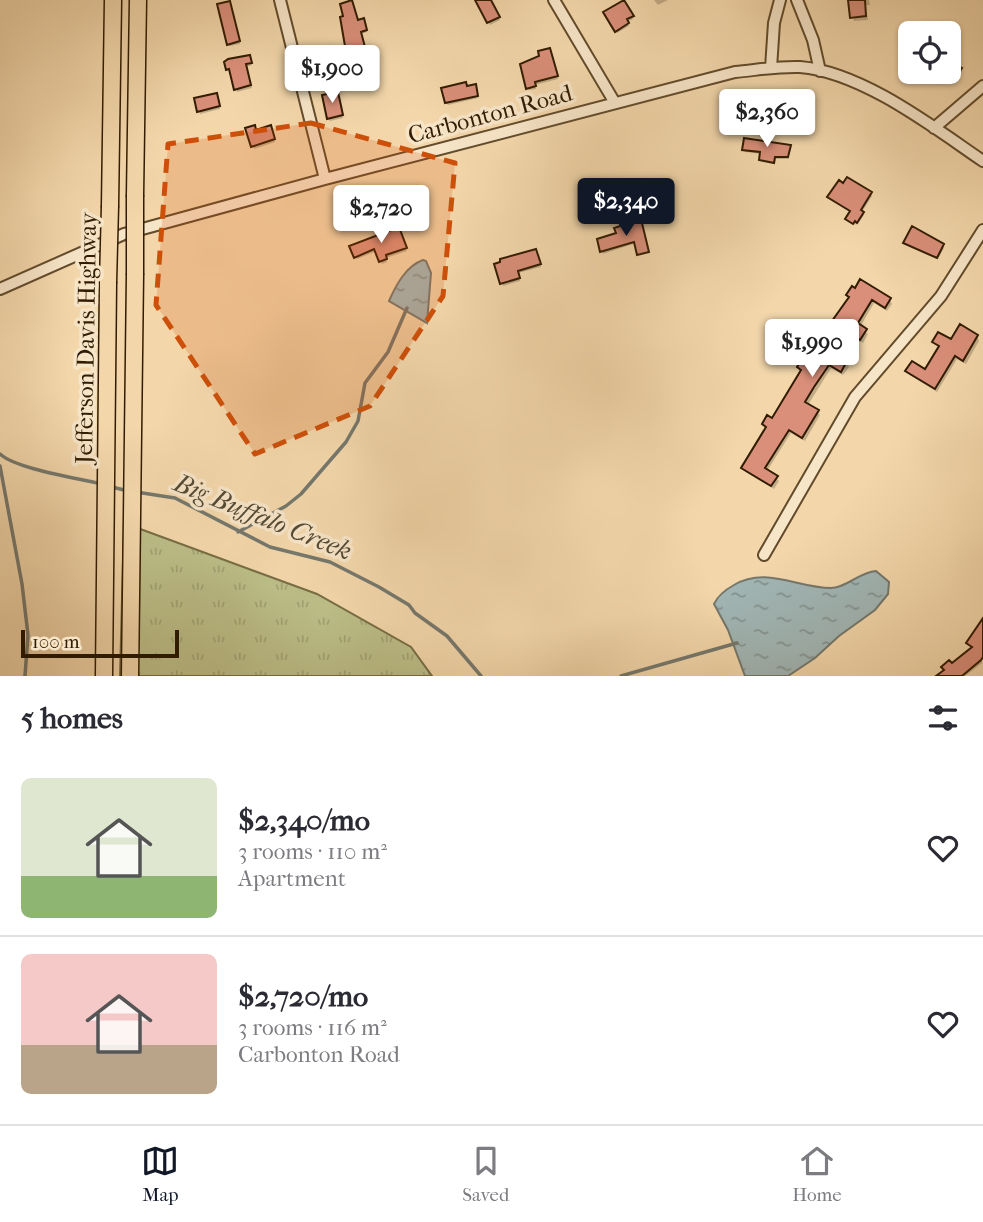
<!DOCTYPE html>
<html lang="en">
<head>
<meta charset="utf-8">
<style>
  :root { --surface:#fff; --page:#f2f2f3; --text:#2b2b33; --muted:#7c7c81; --line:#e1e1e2; --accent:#111827 }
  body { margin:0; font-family:"IM FELL French Canon",serif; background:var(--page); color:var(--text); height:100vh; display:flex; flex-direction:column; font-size:26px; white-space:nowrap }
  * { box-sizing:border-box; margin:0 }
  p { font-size:23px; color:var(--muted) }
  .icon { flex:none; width:38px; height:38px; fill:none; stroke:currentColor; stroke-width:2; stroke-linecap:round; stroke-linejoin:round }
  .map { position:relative; height:676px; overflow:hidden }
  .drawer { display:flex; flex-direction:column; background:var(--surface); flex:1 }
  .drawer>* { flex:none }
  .tools { position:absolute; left:898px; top:21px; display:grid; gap:14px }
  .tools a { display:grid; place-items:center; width:63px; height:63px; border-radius:10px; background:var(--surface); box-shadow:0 2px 5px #0004; font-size:35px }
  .scale { position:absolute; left:21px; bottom:18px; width:158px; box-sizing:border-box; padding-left:7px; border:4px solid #321c00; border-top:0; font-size:19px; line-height:24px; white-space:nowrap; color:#321c00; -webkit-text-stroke:5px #f7e5c8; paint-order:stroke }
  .price { position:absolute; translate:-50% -60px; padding:0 16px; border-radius:7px; background:#fff; color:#222; font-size:23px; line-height:46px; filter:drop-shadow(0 2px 4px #0008) }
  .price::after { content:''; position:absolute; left:50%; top:42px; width:21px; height:16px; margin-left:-10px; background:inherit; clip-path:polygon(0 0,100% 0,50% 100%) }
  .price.active { background:var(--accent); color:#fff }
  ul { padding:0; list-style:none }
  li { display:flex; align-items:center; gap:21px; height:175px; padding:0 21px }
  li+li { border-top:2px solid var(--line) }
  li span { display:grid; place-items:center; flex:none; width:196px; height:140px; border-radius:10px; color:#555 }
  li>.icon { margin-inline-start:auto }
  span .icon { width:84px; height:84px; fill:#fffc; stroke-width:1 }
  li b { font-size:30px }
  h2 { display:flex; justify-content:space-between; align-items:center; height:84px; padding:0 21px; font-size:30px }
  .menu { display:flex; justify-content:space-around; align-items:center; height:98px; border-top:2px solid var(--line); background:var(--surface); font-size:19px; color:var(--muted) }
  .menu a { display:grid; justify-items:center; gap:4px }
  .menu .active { color:var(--accent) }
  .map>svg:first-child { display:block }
  .grass { fill:url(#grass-tufts); stroke:#776d44; stroke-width:2 }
  .water { fill:url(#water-ripples); stroke:#75786d; stroke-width:2 }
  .shadow { fill:#0003 }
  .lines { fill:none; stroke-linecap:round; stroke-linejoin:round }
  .stream { stroke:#75786d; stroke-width:3.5 }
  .building { fill:#da8f7a; stroke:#321c00; stroke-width:2 }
  .minor-casing { stroke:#624b2b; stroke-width:14 }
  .highway-casing { stroke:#321c00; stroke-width:19 }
  .minor { stroke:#f7e5c8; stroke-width:10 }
  .highway { stroke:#f3d7ab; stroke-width:16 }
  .highway-bridge-casing { stroke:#321c00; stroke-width:19; stroke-linecap:butt }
  .highway-bridge { stroke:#f3d7ab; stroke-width:16 }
  .marked { fill:#cd500a; fill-opacity:0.2; stroke:#cd500a; stroke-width:5; stroke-dasharray:14 9; stroke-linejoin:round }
  .labels { text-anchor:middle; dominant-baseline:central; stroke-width:7; stroke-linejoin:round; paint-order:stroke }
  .street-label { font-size:24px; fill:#321c00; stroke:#f7e5c8 }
  .water-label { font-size:26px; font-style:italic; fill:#534a36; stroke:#f7e5c8 }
</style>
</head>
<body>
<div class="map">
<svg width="983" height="676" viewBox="0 0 983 676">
  <defs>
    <pattern id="grass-tufts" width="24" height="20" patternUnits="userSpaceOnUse" patternTransform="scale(1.75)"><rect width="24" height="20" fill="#bcbe88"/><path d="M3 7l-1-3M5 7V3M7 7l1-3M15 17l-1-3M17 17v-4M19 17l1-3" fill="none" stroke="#a2a374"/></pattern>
    <pattern id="water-ripples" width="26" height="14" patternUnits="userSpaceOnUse" patternTransform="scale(1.75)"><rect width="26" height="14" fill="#a1b6b5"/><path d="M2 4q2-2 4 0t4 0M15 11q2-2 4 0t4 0" fill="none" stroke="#849391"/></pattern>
  </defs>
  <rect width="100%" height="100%" fill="#f3d7ab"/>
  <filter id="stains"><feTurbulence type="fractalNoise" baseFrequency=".00286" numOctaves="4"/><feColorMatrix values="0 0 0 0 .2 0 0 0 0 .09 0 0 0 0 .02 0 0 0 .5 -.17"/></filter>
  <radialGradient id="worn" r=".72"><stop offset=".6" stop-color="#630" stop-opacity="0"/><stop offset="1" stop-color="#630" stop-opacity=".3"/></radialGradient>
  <path class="grass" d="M 124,523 L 317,594 L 411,647 L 432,676 L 120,676 Z"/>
  <path class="water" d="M 423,260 L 426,261 L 431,273 L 427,323 L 389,301 C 396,285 406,266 423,260 Z
    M 876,571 L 889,582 L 888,594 L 875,610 L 839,636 L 815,658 L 788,676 L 745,676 L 728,630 L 714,604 C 718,595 725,590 734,585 C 766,566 797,588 831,588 C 847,588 859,572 876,571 Z"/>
  <path class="shadow" d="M 477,0 L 491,0 L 500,20 L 490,25 Z
    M 654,0 L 668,0 L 658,5 Z
    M 849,0 L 869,0 L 870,5 L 866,5 L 868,20 L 854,21 Z
    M 623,2 L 633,19 L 627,22 L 629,26 L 617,33 L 605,13 Z
    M 231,5 L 240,44 L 230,46 L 228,44 Z
    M 345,17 L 364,22 L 367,32 L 361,34 L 365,49 L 349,53 Z
    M 551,52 L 558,79 L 535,85 L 536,89 L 529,90 L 528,88 Z
    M 250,60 L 252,65 L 246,67 L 252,88 L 237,92 L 231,71 L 228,69 Z
    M 948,66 L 960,69 L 962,71 L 956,81 L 942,72 L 948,72 Z
    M 467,87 L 476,88 L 478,98 L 448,105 L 446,103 Z
    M 337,94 L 343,118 L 330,121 L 328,118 Z
    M 218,97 L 220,109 L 200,114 L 199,111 Z
    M 271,130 L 275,142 L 254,149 L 256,132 Z
    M 789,146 L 789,159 L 776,159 L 775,164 L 762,162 L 761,154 L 745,152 L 744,149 Z
    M 870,193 L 872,196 L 862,212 L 864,215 L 858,224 L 856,223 L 855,225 L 848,219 L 852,213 L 829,197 Z
    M 641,222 L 636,243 L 603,254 L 599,240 L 618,234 Z
    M 400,231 L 407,251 L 386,258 L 387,262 L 382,264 L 377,251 L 357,259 L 351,247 Z
    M 905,243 L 942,246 L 944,248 L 938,259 Z
    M 537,253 L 541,267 L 518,273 L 520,281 L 503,286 L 496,265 Z
    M 850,298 L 890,300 L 892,304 L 887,311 L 874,303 L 860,327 L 868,334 L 863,343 L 856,338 L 842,360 L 849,367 L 843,375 L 831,368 L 808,405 L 820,415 L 805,441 L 791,433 L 767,471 L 779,481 L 774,489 L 746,472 L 743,468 L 767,429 L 764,424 L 772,421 L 801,372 L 799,367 L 821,347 L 831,332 L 829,328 Z
    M 977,336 L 979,341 L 966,364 L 957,359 L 937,392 L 910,375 L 907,371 L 926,371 L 940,348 L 934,342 L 951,342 Z
    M 983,630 L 982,663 L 965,676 L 941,676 L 973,648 L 968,643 Z"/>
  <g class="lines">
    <path class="stream" d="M 0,454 C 16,469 77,478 101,484
      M 0,466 L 22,584 L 28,635 L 25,676
      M 112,487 L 128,491
      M 136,492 L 175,498 L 270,547 L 330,562 L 379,587 L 409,605 L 415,613 L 447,636 L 481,676
      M 238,532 L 286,506 L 301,494 L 346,442 L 358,421 L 365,383 L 388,352 L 407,308
      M 621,676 L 737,643"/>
  </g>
  <path class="building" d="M 352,0 L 358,20 L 364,18 L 367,30 L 361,32 L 365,47 L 346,52 L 340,17 L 343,16 L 340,4 Z
    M 475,0 L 491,0 L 500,17 L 487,23 Z
    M 624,0 L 634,16 L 627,19 L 629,23 L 615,32 L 603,12 Z
    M 848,0 L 865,0 L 866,16 L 850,18 Z
    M 230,1 L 240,41 L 227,45 L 217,4 Z
    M 550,48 L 558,76 L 535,82 L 536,86 L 526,89 L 520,64 L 539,56 L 538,51 Z
    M 250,55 L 252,63 L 246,64 L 251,85 L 234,90 L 229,69 L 226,70 L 224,62 L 228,59 Z
    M 952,62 L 962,68 L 954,79 L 948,76 L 948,67 Z
    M 466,82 L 467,86 L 476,84 L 478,96 L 445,103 L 441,88 Z
    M 338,92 L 343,115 L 327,119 L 322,95 Z
    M 217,93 L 220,106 L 197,112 L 194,98 Z
    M 255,125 L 256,130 L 271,125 L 275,139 L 251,147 L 245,128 Z
    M 744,138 L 791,145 L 788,157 L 775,157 L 774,163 L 759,160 L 760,152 L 742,150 Z
    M 847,177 L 872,192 L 861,210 L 864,212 L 857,223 L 855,221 L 853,224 L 845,219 L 850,211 L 827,197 L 839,180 L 843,183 Z
    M 641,219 L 649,252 L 637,255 L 634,242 L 600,252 L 597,239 L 616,233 L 614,228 Z
    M 912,226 L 944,244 L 937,258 L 903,243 Z
    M 399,227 L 407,248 L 386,255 L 387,259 L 379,262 L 374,249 L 354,258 L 349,246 Z
    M 536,249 L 541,264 L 518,271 L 520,278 L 500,284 L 494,264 L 500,262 L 500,259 Z
    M 860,279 L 891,298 L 885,308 L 872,300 L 858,323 L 867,329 L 860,340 L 853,335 L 840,357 L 847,361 L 841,372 L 829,365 L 814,387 L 805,402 L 819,410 L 802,438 L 789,430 L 765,468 L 778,476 L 771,486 L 741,468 L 766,427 L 762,424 L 767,415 L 772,418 L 801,370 L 797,367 L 814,340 L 821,345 L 830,330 L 827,328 L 849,297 L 846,295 L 852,286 L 855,288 Z
    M 960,324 L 978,335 L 963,361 L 955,356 L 935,389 L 905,371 L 912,361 L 925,369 L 939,346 L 932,342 L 938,332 L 951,339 Z
    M 983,618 L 983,657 L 981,660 L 962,676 L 936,676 L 944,670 L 941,667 L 949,660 L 952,663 L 972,647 L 966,643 Z"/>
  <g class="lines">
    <defs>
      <path id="minor" d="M 280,0 L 325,179
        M 554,0 L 615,103
        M 797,0 L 813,40 L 820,71
        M 771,68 L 774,23 L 780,0
        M 934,128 L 983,86
        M 0,289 L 124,234 L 325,179 L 735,72 C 757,70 779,66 800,67 C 862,72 933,127 983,161
        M 764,555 L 855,397 L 941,296 L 983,230"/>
      <path id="highway" d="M 135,195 L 138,0
        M 110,206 L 113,0
        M 104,676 L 108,283
        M 130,676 L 135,275"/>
    </defs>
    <use href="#minor" class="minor-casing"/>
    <use href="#highway" class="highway-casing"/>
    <use href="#minor" class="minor"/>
    <use href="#highway" class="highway"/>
    <defs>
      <path id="highway-bridge" d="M 135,195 L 135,275
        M 108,283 L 110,206"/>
    </defs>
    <use href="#highway-bridge" class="highway-bridge-casing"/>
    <use href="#highway-bridge" class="highway-bridge"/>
  </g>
  <path class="marked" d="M 311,123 L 455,163 L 443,296 L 370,406 L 255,454 L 156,305 L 168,144 Z"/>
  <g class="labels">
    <g class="street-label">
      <text transform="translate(490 114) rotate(-15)">Carbonton Road</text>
      <text transform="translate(86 338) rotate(-89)">Jefferson Davis Highway</text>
    </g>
    <g class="water-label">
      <text transform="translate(263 517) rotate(22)">Big Buffalo Creek</text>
    </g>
  </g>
  <rect width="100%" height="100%" filter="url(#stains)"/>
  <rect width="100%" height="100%" fill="url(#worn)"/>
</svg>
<div class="tools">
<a><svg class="icon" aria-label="locate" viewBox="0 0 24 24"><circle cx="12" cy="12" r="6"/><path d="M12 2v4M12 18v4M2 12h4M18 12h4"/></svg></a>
</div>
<div class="scale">100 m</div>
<b class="price" style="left:332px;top:105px">$1,900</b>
<b class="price" style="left:767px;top:149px">$2,360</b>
<b class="price active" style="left:626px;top:238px">$2,340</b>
<b class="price" style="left:381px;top:245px">$2,720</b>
<b class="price" style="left:812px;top:379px">$1,990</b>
</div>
<section class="drawer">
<h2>5 homes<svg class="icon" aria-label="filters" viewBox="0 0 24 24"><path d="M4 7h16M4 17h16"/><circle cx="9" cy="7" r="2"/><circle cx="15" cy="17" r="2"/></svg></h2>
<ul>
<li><span style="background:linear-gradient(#dfe7d0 70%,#8fb573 0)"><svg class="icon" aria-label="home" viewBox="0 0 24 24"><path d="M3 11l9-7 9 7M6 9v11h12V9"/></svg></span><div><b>$2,340/mo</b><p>3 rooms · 110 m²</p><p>Apartment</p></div><svg class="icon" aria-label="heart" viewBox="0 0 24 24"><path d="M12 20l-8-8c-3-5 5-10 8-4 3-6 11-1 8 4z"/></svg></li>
<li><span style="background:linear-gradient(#f6c9c9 65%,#b9a48a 0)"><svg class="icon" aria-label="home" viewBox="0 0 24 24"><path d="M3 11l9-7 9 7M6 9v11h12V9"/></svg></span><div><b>$2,720/mo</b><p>3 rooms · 116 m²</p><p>Carbonton Road</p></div><svg class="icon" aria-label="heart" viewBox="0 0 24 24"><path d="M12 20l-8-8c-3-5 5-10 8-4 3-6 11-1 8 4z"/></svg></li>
</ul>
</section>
<nav class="menu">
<a class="active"><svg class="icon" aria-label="map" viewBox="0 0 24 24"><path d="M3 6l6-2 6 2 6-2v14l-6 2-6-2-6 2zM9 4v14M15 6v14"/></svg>Map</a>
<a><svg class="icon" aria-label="saved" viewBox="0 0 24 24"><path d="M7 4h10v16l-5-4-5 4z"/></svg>Saved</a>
<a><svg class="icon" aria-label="home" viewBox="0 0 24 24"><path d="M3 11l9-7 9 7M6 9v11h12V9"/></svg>Home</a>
</nav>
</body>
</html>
